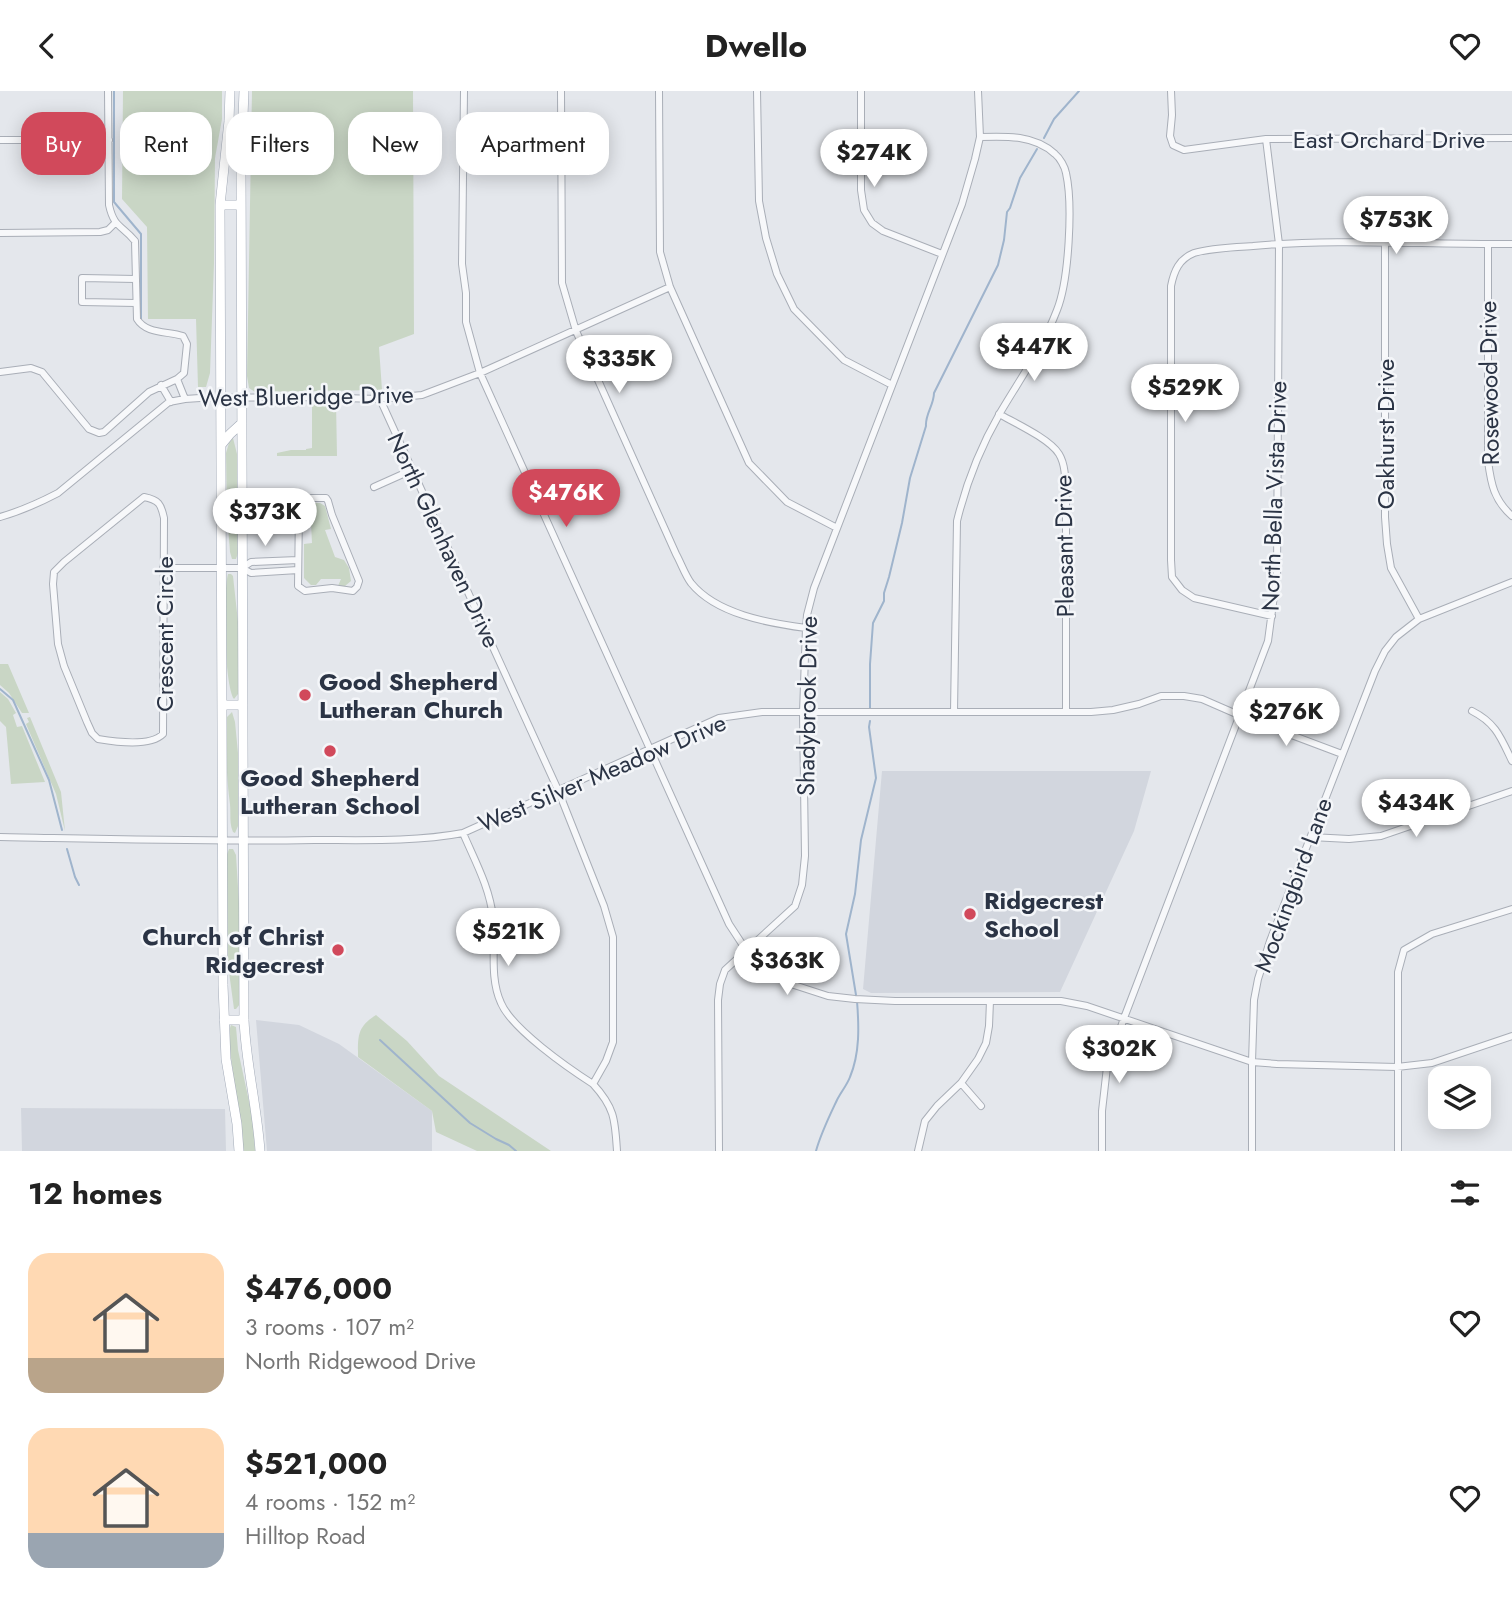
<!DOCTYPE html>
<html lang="en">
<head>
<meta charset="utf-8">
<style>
  :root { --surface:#fff; --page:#f6f6f6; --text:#222; --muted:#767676; --accent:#d1495b }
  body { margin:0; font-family:Jost,sans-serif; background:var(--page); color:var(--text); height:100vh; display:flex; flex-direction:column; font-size:26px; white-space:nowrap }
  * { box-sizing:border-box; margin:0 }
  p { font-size:23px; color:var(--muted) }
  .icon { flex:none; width:38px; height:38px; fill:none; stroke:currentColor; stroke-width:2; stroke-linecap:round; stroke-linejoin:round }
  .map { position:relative; height:1060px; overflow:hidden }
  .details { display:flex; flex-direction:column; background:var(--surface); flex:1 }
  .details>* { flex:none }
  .hud { position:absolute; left:21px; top:21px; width:700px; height:63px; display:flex; gap:14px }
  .buttons { position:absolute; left:1428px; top:975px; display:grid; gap:14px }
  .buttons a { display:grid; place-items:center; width:63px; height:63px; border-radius:14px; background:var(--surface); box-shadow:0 4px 18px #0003; font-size:35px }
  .price { position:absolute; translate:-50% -60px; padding:0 16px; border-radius:24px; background:#fff; color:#222; font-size:23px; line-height:46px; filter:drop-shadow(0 2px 4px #0008) }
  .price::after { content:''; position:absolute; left:50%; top:42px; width:21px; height:16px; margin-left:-10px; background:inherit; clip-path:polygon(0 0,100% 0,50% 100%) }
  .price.active { background:var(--accent); color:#fff }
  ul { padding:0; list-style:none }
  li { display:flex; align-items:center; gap:21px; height:175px; padding:0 28px }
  li span { display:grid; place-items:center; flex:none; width:196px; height:140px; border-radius:21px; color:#555 }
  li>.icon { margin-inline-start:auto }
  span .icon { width:84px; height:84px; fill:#fffc; stroke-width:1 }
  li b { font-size:30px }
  h2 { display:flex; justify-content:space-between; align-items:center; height:84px; padding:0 28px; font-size:30px }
  .tag { padding:0 24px; border-radius:21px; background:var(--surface); box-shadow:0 4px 18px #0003; font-size:24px; line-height:63px }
  .tag.active { background:var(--accent); color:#fff }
  header { display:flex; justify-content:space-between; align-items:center; height:91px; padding:0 28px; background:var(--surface); font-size:32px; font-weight:700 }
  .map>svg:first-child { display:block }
  .built { fill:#d2d6de }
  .green { fill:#c9d6c5 }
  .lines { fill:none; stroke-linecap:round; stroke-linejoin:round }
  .stream { stroke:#9fb4cc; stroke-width:2 }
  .minor-casing { stroke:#a9aeb7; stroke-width:8 }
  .primary-casing { stroke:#a3abb8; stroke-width:10 }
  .minor { stroke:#f7f8fa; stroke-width:6 }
  .primary { stroke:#fff; stroke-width:9 }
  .poi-dot { fill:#d1495b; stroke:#f4f6f9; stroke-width:2.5 }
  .labels { text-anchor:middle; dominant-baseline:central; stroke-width:5; stroke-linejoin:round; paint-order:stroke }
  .street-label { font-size:24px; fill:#2b3445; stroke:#f4f6f9 }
  .poi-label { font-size:24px; font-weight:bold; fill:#2b3445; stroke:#f4f6f9; text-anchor:start }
</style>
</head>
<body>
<header><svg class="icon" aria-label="back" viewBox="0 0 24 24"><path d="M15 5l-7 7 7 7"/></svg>Dwello<svg class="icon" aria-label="heart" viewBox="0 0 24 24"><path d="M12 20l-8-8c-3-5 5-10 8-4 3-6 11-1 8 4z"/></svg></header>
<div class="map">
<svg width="1512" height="1060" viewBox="0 0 1512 1060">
  <rect width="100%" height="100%" fill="#e4e7ec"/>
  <path class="built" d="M 882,680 L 1151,680 L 1134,740 L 1060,901 L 871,902 L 863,898 Z
    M 256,929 L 299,934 L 339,953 L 432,1020 L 432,1060 L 267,1060 Z
    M 21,1017 L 225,1018 L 226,1060 L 22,1060 Z"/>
  <path class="green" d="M 123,0 L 222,0 L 222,28 L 215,67 L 214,172 L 210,282 L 206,296 L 198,296 L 196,228 L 148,228 L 147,136 L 122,108 Z
    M 252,0 L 413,0 L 414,243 L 379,256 L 382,299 L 255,301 L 249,297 L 247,285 Z
    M 336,311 L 337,365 L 277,365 L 277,362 L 291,359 L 306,359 L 306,358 L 312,357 L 312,312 Z
    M 233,347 L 237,363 L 238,462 L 236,468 L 232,468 L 230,461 L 227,421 L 226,362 L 229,352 Z
    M 310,412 L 320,412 L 325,415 L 331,438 L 325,439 L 335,466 L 344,469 L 349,477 L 351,490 L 345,495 L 338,495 L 341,488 L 321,488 L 316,494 L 311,494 L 304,487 L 304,453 L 312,452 L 311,432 L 304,429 C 303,421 303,417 310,412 Z
    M 228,483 L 231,483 L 233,485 L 238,531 L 238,603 L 234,608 C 224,594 223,501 228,483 Z
    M 0,573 L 8,573 L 29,622 L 22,622 L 9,602 L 0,594 Z
    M 0,601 L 8,608 L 16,622 L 13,624 L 17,636 L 22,635 L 45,691 L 11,693 L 6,636 L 0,630 Z
    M 232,621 L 235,631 L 238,662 L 238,735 L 235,742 L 233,741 C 229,732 231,723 230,713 C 226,684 226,656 226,627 Z
    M 30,626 L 61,701 L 65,740 L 56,703 L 26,633 L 29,631 L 27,627 Z
    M 229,758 L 233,758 L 236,764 L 239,812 L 240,913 L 236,918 L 234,918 L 227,866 L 226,766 Z
    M 376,924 L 407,950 L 439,985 L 551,1060 L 477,1060 L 436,1041 L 432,1020 L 358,966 C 358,945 357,936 376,924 Z
    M 231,934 L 236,936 L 238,959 L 253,1029 L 255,1060 L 243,1060 L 228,943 Z"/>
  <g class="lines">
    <path class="stream" d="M 114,0 L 114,111 L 141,143 L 141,228
      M 1044,47 L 1054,28 L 1079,0
      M 0,598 L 13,609 L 49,689 L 62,739
      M 870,617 L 870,573 L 873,532 L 884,510 L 884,502 L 889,486 L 902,432 L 910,387 L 926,335 C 925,323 934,314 934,302 L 998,174 L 1004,149 L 1007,121 L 1010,117 L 1020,87 L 1037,58
      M 67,758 L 75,786 L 79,794
      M 856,904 L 846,843 L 855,803 L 861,749 L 876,687 L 869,636 L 870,630
      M 380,949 L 470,1032 L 496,1048 L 509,1054 L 516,1060
      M 816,1060 C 821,1042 829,1026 837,1009 C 841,1001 847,994 850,986 C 860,962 859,935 857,910"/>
    <defs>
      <path id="minor" d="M 464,0 L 462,173 L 466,202 L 466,231 L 480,282 L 729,833 L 746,859 L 773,880 L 794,894 L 828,905 L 855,908 L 895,910 L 1061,910 L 1087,915 L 1252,971 L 1277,973 L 1397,976 L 1432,972 L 1512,945
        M 561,0 L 562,192 L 576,240 L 676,463 C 681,472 685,484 691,492 C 716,523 768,532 806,537
        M 659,0 L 660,161 L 670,196 L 749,372 L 787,411 L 837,437
        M 757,0 L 759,110 L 766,147 L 777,183 L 794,218 L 844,269 L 892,294
        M 861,0 L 861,99 L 864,119 L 872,132 L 883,140 L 942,163
        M 1266,48 L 1512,47
        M 0,49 L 109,49
        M 0,142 L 100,141 L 108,139 L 115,132
        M 1385,151 L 1385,426 L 1387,453 L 1391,477 L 1419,528
        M 1488,153 L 1488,370 C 1491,393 1494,409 1512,425
        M 136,212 L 82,211 L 82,187 L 136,188
        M 0,281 L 31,277 L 42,281 L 89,338 L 99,342 L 104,341 L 149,301 L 177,288 L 184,282 L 187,253 L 183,245 C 167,240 146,243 137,228 L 135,150 C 122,134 114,137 109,114 L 108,0
        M 177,288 L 185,308
        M 161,294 L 171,311
        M 380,308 L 558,699 L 604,815 L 613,846 L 613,951 L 606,970 L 593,993 C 615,1017 615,1029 617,1060
        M 999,323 C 1015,332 1050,348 1059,363 C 1067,376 1065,396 1066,411 L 1066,621
        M 374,396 L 412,379
        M 144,406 C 159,409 161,413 164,427 L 163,643 C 150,656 116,651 98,648 L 92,642 L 87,631 L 64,575 L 58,553 L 53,493 L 54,481 L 64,471 Z
        M 312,407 L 326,407 L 328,410 L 332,424 L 359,490 L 357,496 L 353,500 L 332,497 L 305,500 L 298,495 L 299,419 L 307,408 Z
        M 0,426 C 21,420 39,412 58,402 L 169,311 L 185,308 L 200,307 L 301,306 L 380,308 L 422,304 L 480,282 L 670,196
        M 163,477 L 242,477
        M 242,477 L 251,482 L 298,479
        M 242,477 L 251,471 L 298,469
        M 1272,525 L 1194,507 L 1182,499 L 1172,486 L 1171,469 L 1171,195 C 1174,180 1179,168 1194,162 C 1209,157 1237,156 1253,155 C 1339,147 1426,154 1512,153
        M 1472,620 C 1496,632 1501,647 1512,670
        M 954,621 L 957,430 C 966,393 981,355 1000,322 C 1020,288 1043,256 1057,219 C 1069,189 1073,113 1066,82 C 1065,76 1060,67 1055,63 C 1035,44 1006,45 980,46
        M 463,742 C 475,770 490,797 493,827 C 496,855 489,886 501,912 C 512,938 568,977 593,993
        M 0,746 C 105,748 210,751 314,749 C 363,749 415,751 463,742 L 719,627 L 762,621 L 1091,621 L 1113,619 L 1139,613 L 1161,605 L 1184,605 L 1202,608 L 1241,625 L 1342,663
        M 1311,746 L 1349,748 L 1381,745 L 1512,700
        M 961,992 L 981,1015
        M 719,1060 L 718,909 L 720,893 L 725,879 L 795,815 L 802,794 L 805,765 L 803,622 L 806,537 L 807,524 L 814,497 L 962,113 L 975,68 L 980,46 L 978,0
        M 918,1060 L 925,1030 L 937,1015 L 961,992 L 978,968 L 986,952 L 989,935 L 990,910
        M 1102,1060 L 1102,1020 L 1107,976 L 1124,927 L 1268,550 L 1277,482 L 1279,153 L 1266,48 L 1184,59 L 1173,54 L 1170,45 L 1172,24 L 1171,0
        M 1252,1060 L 1252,971 L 1254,909 L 1258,888 L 1270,850 L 1375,580 L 1385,560 L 1396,546 L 1419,528 L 1512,491
        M 1398,1060 L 1398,881 L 1404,859 L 1432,843 L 1512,818"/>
      <path id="primary" d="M 230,0 L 229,30 L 220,114 L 223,894 L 226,968 L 237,1033 L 239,1060
        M 244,0 L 241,76 L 244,929 C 246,973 257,1016 260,1060
        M 220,114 L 241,114
        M 221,354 L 230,343 L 242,332
        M 222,614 L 243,614
        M 224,929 L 244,929"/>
    </defs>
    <use href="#minor" class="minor-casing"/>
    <use href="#primary" class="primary-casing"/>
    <use href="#minor" class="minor"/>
    <use href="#primary" class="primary"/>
  </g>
  <g class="poi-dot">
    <circle cx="305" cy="604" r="7"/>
    <circle cx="330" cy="660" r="7"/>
    <circle cx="970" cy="823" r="7"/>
    <circle cx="338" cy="859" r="7"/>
  </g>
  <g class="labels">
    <g class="street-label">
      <text x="1389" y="48">East Orchard Drive</text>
      <text transform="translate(1489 292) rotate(-91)">Rosewood Drive</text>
      <text transform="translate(306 305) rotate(-1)">West Blueridge Drive</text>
      <text transform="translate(1385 343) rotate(-90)">Oakhurst Drive</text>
      <text transform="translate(1274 405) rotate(-88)">North Bella Vista Drive</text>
      <text transform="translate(444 449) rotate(65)">North Glenhaven Drive</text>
      <text transform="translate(1064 455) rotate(-91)">Pleasant Drive</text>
      <text transform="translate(164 543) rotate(-90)">Crescent Circle</text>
      <text transform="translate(807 615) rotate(-89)">Shadybrook Drive</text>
      <text transform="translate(602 682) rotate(-23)">West Silver Meadow Drive</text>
      <text transform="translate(1293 794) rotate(-70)">Mockingbird Lane</text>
    </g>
    <g class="poi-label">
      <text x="319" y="590">Good Shepherd<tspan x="319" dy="28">Lutheran Church</tspan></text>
      <text x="330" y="686" text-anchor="middle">Good Shepherd<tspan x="330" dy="28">Lutheran School</tspan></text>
      <text x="984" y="809">Ridgecrest<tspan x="984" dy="28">School</tspan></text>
      <text x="324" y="845" text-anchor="end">Church of Christ<tspan x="324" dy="28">Ridgecrest</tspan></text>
    </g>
  </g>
</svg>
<div class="buttons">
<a><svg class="icon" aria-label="layers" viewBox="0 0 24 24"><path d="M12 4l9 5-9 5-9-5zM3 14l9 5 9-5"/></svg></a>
</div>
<b class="price" style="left:874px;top:98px">$274K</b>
<b class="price" style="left:1396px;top:165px">$753K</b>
<b class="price" style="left:1034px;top:292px">$447K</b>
<b class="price" style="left:619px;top:304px">$335K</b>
<b class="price" style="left:1185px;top:333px">$529K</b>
<b class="price active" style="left:566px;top:438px">$476K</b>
<b class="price" style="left:265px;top:457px">$373K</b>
<b class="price" style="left:1286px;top:657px">$276K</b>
<b class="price" style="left:1416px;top:748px">$434K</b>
<b class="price" style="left:508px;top:877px">$521K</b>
<b class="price" style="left:787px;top:906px">$363K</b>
<b class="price" style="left:1119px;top:994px">$302K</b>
<div class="hud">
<a class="tag active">Buy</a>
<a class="tag">Rent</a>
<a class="tag">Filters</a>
<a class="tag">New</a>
<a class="tag">Apartment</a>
</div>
</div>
<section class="details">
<h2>12 homes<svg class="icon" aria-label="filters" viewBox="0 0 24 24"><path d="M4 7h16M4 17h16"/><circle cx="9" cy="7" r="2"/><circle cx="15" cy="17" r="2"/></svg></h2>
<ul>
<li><span style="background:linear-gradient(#ffd9b3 75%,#b9a48a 0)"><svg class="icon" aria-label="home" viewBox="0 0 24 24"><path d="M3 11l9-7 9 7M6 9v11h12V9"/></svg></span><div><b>$476,000</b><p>3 rooms · 107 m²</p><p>North Ridgewood Drive</p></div><svg class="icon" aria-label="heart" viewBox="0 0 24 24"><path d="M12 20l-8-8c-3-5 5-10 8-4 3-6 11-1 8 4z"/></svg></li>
<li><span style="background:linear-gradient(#ffd9b3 75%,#9aa5b1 0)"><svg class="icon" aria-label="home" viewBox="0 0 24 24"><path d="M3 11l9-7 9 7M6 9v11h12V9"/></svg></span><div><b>$521,000</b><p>4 rooms · 152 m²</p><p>Hilltop Road</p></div><svg class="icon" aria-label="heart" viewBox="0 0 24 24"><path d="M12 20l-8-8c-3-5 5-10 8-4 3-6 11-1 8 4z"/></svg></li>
</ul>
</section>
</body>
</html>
